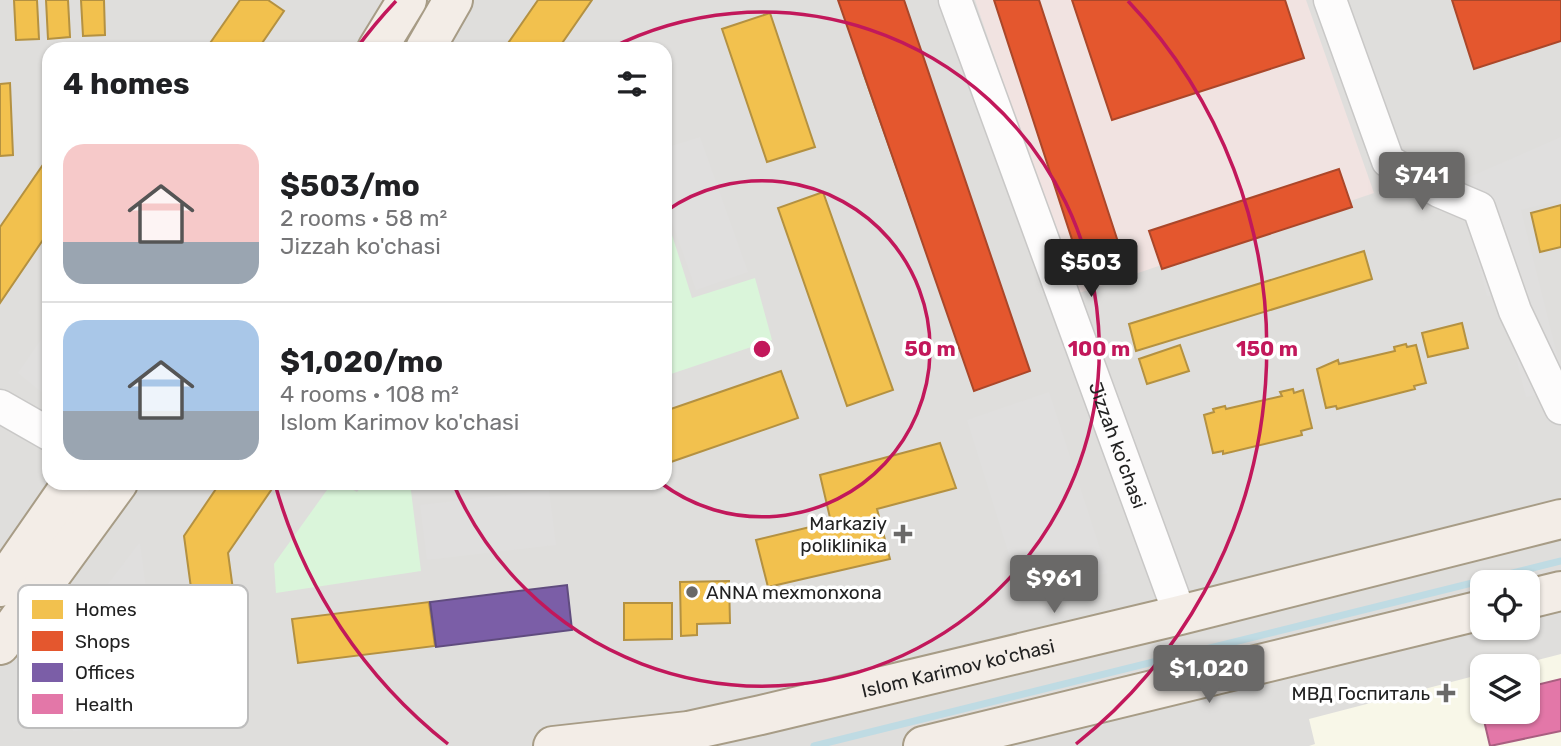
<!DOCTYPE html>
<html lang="en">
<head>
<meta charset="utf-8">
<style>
  :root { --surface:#fff; --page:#f6f6f6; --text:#202124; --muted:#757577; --line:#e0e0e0; --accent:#6a6968 }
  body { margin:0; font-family:Rubik,sans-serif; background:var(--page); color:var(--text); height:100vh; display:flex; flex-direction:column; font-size:26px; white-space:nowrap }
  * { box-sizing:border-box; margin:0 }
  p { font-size:23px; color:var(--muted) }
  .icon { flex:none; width:38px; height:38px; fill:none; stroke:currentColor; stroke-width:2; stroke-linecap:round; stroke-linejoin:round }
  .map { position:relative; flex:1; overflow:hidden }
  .panel { position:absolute; left:42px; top:42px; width:630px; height:448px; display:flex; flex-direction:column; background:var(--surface); border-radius:21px; box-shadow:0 2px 5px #0004 }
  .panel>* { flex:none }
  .tools { position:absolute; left:1470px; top:570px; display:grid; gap:14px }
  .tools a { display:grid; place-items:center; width:70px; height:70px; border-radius:14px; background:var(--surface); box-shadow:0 2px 5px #0004; font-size:35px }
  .price { position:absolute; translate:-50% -60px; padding:0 16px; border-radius:7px; background:var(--accent); color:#fff; font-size:23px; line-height:46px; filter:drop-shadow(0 2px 4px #0008) }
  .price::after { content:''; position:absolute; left:50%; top:42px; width:21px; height:16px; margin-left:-10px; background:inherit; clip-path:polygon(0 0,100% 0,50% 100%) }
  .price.selected { background:#222; color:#fff }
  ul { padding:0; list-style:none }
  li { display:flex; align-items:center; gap:21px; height:175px; padding:0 21px }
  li+li { border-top:2px solid var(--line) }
  li span { display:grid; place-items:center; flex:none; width:196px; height:140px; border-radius:21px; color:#555 }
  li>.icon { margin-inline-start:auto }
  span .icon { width:84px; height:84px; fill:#fffc; stroke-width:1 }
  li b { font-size:30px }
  h2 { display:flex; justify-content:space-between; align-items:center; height:84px; padding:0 21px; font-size:30px }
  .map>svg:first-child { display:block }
  .residential { fill:#dfdedc; fill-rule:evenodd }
  .commercial { fill:#f1e3e1 }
  .education { fill:#f8f7e8 }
  .park { fill:#daf5da }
  .parking { fill:#e0dfde }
  .homes { fill:#f2c14e; stroke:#b49141; stroke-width:2 }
  .shops { fill:#e4572e; stroke:#aa472a; stroke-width:2 }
  .offices { fill:#7b5ea7; stroke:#604c7f; stroke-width:2 }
  .health { fill:#e377a8; stroke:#a95e80; stroke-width:2 }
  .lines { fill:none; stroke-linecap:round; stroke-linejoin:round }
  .stream { stroke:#bfdbe3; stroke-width:7 }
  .minor-casing { stroke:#c9c8c7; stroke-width:35 }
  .major-casing { stroke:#a79c86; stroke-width:42 }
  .minor { stroke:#fdfcfc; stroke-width:32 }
  .major { stroke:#f3ede7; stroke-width:38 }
  .ring { fill:none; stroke:#c2185b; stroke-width:3.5 }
  .poi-dot { fill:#6a6968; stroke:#fff; stroke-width:2.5 }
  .labels { text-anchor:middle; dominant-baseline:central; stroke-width:7; stroke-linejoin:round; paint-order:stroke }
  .street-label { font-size:19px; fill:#222; stroke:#fff }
  .poi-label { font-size:19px; fill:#222; stroke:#fff; text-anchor:end }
  .key { fill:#fff; stroke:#bdbdbd; stroke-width:2 }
  .key-label { font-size:19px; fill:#222 }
  .centre { fill:#c2185b; stroke:#fff; stroke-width:3.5 }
  .ring-label { font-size:21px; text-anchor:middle; font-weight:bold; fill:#c2185b; stroke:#fff; stroke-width:7; stroke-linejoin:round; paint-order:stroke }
</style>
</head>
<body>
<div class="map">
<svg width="1561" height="746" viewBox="0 0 1561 746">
  <rect width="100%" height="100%" fill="#f0eeeb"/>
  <path class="residential" d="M 0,0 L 1561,0 L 1561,746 L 0,746 ZM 49,49 L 665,49 L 665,483 L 49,483 ZM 1482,583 L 1528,583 L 1528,628 L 1482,628 ZM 1482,667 L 1528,667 L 1528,712 L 1482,712 Z"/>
  <path class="commercial" d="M 975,0 L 1306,0 L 1374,193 L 1076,294 Z"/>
  <path class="education" d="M 1561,654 L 1561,746 L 1309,746 L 1315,744 L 1309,719 L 1482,674 L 1482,712 L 1528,712 L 1528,667 L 1510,667 Z"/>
  <path class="park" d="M 665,213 L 692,298 L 755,278 L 772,340 L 665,376 Z
    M 332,483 L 341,483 L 357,492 L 364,483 L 410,483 L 421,571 L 276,593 L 274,564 Z"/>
  <path class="parking" d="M 700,137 L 748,272 L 696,290 L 665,202 L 665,148 Z
    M 1561,137 L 1561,200 L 1521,210 L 1561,371 L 1561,390 L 1526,397 L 1500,294 L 1487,296 L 1456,183 Z
    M 49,328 L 49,398 L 18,373 Z
    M 1049,392 L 1108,573 L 1022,596 L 967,420 Z
    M 549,490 L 556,545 L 427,560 L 420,505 Z
    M 140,542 L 163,725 L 73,731 L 47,664 Z"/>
  <path class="homes" d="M 14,0 L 37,0 L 39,39 L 16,40 Z
    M 46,0 L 68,0 L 70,37 L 48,39 Z
    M 81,0 L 104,0 L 105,35 L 83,36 Z
    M 240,0 L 268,0 L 284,11 L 258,49 L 206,49 Z
    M 538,0 L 592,0 L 558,49 L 504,49 Z
    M 839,0 L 892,0 L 903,32 L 856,49 Z
    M 770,13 L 815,147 L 767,162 L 722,29 Z
    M 911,55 L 962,200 L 914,217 L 863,72 Z
    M 10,83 L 13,155 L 0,156 L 0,84 Z
    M 49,156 L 49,231 L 0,303 L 0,227 Z
    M 823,192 L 893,390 L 847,406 L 778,208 Z
    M 1561,205 L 1561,247 L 1540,252 L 1531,213 Z
    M 972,223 L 1023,368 L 975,385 L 925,240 Z
    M 1364,251 L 1372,279 L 1136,351 L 1129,324 Z
    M 1462,323 L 1468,348 L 1428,357 L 1422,333 Z
    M 1406,344 L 1407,347 L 1416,345 L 1426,383 L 1414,386 L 1415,389 L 1337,409 L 1336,406 L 1326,408 L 1317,369 L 1338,360 L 1339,364 L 1395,351 L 1394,347 Z
    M 1180,345 L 1189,371 L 1147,384 L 1139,359 Z
    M 781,371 L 798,418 L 665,464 L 665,411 Z
    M 1293,389 L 1294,393 L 1303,390 L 1312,428 L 1301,431 L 1302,435 L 1223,454 L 1223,451 L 1213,453 L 1204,415 L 1214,412 L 1213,409 L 1225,406 L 1226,409 L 1282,396 L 1280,392 Z
    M 940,443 L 956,488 L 877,509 L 890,559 L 768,587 L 756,540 L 831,522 L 820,475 Z
    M 220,483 L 276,483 L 228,553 L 244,671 L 203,677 L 184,536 Z
    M 729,581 L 730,623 L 697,624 L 697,635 L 681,636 L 680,582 Z
    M 429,602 L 435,646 L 298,663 L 292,619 Z
    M 624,603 L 672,603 L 672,639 L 624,640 Z"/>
  <path class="shops" d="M 838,0 L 904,0 L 1030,371 L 974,391 Z
    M 994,0 L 1039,0 L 1121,251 L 1080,264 Z
    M 1072,0 L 1285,0 L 1304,58 L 1112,120 Z
    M 1452,0 L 1561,0 L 1561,41 L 1474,69 Z
    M 1339,169 L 1352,207 L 1162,269 L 1149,231 Z"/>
  <path class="offices" d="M 567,585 L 572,630 L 436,647 L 430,602 Z"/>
  <path class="health" d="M 1561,679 L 1561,731 L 1490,746 L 1482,712 L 1528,712 L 1528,687 Z"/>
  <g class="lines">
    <path class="stream" d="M 814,746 L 1561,561"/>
    <defs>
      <g id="minor">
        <path id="s1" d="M 955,0 L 1180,615"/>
        <path d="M 1330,0 L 1388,161 L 1439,191 L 1479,208 L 1515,311 L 1561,408"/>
        <path d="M 0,406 L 49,434"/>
      </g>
      <g id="major">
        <path d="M 377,49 L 407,0"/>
        <path d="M 425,49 L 453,0"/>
        <path d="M 0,587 L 72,483"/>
        <path d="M 1528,599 L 1561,591"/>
        <path d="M 0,645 L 118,483"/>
        <path id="s2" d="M 553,746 L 688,731 L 761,715 L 1180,615 L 1561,519"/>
        <path d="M 923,746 L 1482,610"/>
      </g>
    </defs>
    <use href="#minor" class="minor-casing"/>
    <use href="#major" class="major-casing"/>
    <use href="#minor" class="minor"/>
    <use href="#major" class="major"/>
  </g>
  <g class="ring">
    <path d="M666 211A168 168 0 1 1 661 483"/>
    <path d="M609 49A337 337 0 1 1 453 483"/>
    <path d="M448 744A505 505 0 0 1 275 484M356 49A505 505 0 0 1 396 1M1128 1A505 505 0 0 1 1076 744"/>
  </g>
  <g class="poi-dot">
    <path d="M899.5 523.5h7v7h7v7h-7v7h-7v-7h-7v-7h7z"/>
    <circle cx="692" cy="592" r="7"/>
    <path d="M1442.5 682.5h7v7h7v7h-7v7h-7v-7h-7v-7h7z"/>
  </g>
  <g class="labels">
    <g class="street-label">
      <text stroke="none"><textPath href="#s1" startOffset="474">Jizzah ko'chasi</textPath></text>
      <text stroke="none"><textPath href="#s2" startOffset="413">Islom Karimov ko'chasi</textPath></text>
    </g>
    <g class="poi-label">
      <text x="887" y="523">Markaziy<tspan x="887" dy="22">poliklinika</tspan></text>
      <text x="706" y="592" text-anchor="start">ANNA mexmonxona</text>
      <text x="1430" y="693">МВД Госпиталь</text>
    </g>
  </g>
  <rect x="18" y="585" width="230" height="143" rx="10" class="key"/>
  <rect x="32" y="600" width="31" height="19" fill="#f2c14e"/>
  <rect x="32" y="631" width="31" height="20" fill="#e4572e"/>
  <rect x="32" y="663" width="31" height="19" fill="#7b5ea7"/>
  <rect x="32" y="694" width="31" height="20" fill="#e377a8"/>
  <g class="key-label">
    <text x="75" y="616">Homes</text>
    <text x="75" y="648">Shops</text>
    <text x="75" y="679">Offices</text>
    <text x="75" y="711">Health</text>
  </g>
  <circle cx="762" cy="349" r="10" class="centre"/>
  <g class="ring-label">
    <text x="930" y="356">50 m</text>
    <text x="1099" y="356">100 m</text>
    <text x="1267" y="356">150 m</text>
  </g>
</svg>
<div class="tools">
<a><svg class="icon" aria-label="locate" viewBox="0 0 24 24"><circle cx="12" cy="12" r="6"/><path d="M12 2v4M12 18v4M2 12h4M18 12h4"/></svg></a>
<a><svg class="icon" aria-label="layers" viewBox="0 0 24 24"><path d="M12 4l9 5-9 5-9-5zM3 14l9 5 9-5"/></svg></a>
</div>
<b class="price" style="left:1422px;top:212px">$741</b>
<b class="price selected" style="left:1091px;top:299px">$503</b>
<b class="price" style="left:1054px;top:615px">$961</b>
<b class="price" style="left:1209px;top:705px">$1,020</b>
<section class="panel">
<h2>4 homes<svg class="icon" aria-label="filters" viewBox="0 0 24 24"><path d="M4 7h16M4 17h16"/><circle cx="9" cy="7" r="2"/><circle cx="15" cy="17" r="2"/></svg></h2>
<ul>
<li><span style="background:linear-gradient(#f6c9c9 70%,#9aa5b1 0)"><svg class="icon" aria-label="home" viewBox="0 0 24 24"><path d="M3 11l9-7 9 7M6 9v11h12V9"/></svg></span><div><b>$503/mo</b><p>2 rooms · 58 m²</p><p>Jizzah ko'chasi</p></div></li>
<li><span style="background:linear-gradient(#a9c7e8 65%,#9aa5b1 0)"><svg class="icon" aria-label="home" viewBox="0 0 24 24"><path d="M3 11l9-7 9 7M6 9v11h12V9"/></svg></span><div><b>$1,020/mo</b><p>4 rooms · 108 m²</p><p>Islom Karimov ko'chasi</p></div></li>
</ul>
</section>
</div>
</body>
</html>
